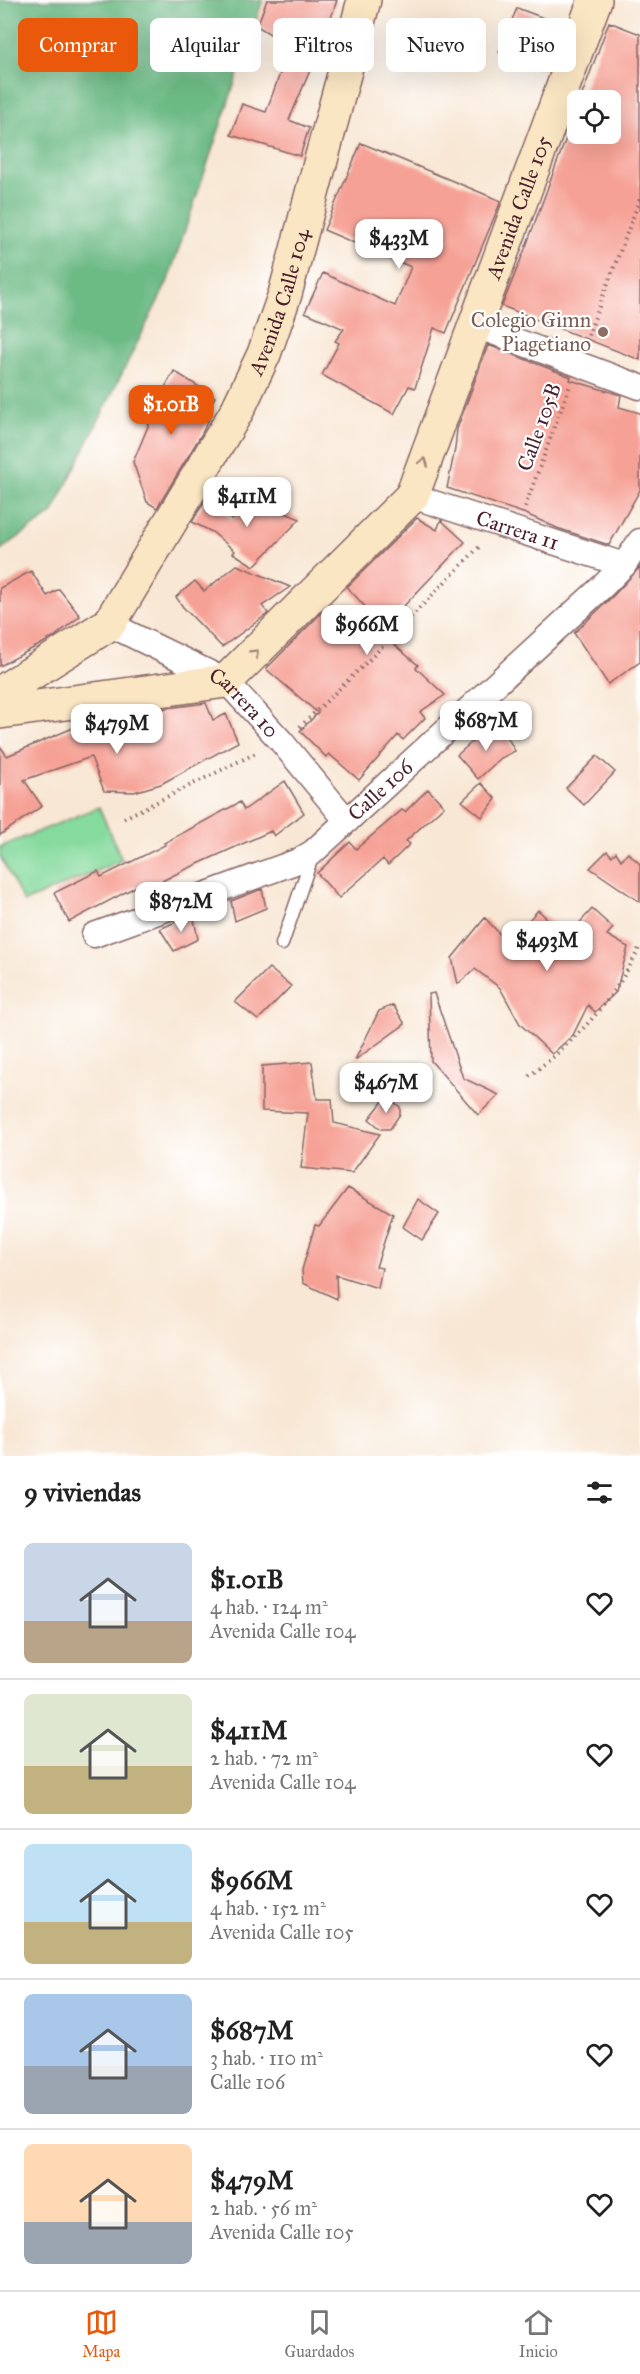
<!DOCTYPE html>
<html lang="es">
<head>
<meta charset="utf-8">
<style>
  :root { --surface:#fff; --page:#f2f2f2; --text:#222; --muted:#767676; --line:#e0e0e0; --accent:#ea580c }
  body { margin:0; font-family:"IM FELL Great Primer",serif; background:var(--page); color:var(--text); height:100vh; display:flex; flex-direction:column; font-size:22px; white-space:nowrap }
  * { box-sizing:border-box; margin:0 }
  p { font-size:20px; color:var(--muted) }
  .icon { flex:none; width:33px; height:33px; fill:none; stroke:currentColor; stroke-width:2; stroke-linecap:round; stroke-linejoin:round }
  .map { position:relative; height:1456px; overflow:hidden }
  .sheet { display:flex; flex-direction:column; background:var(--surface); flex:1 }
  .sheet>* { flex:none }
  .banner { position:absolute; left:18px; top:18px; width:604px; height:54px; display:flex; gap:12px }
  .buttons { position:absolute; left:567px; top:90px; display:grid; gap:12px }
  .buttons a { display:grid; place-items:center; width:54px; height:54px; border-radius:9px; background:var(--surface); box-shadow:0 6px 24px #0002; font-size:30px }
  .price { position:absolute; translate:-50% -51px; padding:0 14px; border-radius:12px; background:#fff; color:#222; font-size:20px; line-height:39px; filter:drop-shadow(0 2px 3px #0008) }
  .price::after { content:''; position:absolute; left:50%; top:36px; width:18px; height:14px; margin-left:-9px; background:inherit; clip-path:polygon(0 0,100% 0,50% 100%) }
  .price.active { background:var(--accent); color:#fff }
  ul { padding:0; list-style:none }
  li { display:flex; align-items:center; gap:18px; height:150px; padding:0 24px }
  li+li { border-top:2px solid var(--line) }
  li span { display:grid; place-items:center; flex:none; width:168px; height:120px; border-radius:9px; color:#555 }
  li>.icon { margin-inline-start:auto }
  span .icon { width:72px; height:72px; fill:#fffc; stroke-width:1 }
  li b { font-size:26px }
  h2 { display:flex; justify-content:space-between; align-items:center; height:72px; padding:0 24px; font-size:26px }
  .tag { padding:0 21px; border-radius:9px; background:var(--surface); box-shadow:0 6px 24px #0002; font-size:21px; line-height:54px }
  .tag.active { background:var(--accent); color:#fff }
  .tab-bar { display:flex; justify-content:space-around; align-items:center; height:84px; border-top:2px solid var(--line); background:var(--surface); font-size:16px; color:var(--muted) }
  .tab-bar a { display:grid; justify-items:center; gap:3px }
  .tab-bar .active { color:var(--accent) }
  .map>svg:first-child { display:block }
  .green { fill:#85da9d; stroke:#687c64; stroke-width:1.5 }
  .forest { fill:#6cba84; stroke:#5b6c58; stroke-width:1.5 }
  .building { fill:#f6a195 }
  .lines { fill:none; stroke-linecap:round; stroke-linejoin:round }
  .lane-casing { stroke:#876566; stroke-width:15 }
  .street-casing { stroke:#876566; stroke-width:27 }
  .secondary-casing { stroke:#876566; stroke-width:36 }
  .path { stroke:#876566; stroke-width:4; stroke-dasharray:1.5 4.5; stroke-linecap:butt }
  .lane { stroke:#fff; stroke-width:12 }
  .street { stroke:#fff; stroke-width:24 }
  .secondary { stroke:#fbe6c3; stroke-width:33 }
  .oneway { stroke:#a28277 }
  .education-dot { fill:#8d6e63; stroke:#fff; stroke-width:2 }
  .labels { text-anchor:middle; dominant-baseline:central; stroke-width:4.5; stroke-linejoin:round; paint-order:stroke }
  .street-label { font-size:21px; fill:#4a1f2b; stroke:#fff }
  .education-label { font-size:21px; fill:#785e54; stroke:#fff; text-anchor:end }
</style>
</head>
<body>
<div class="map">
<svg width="640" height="1456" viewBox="0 0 640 1456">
  <rect width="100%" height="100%" fill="#fff"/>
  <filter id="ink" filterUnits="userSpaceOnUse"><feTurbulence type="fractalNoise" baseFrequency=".0167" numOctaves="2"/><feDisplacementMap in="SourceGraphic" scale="12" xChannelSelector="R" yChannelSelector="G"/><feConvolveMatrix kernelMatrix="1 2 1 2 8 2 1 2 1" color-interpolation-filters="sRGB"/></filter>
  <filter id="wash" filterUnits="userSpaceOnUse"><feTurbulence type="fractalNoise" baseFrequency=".008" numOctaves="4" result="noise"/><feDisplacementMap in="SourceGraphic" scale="24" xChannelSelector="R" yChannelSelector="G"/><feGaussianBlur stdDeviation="1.35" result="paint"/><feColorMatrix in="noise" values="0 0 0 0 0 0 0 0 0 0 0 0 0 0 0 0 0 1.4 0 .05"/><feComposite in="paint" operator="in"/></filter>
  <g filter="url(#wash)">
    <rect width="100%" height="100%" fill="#f8e7d4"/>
    <path class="green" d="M 99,807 L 122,860 L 24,902 L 0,856 L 0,847 Z"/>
    <path class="forest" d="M 0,0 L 263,0 L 167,283 L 52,514 L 0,550 Z"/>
    <g id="blocks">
      <path class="building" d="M 267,0 L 337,0 L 330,21 L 337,24 L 329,59 L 317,54 L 289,120 L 309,128 L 300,156 L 231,135 L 242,104 L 266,112 L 290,46 L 257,26 Z
        M 517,8 L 565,26 L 548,71 L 499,52 Z
        M 609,22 L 640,34 L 640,360 L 502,306 L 525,249 L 578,106 L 578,134 L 610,134 L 610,100 L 580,100 Z
        M 361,143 L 501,201 L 446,333 L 434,328 L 415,388 L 409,386 L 394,414 L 322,375 L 339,343 L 335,341 L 344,329 L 305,312 L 323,273 L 395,306 L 411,267 L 324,230 Z
        M 488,345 L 571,377 L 570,380 L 621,395 L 619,407 L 640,413 L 640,490 L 609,545 L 557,528 L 526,514 L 447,488 L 455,449 L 457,429 Z
        M 174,371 L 215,397 L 204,417 L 209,419 L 201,435 L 157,508 L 147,502 L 133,462 L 163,391 Z
        M 248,498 L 300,519 L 254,566 L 233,553 L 235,551 L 212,532 L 192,522 L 206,499 L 232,520 Z
        M 417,518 L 437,530 L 441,520 L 465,542 L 400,610 L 402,612 L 380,633 L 418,665 L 416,668 L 445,695 L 420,712 L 425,718 L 403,740 L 398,735 L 359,780 L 329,754 L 326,757 L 300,731 L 318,713 L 266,669 L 330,604 L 383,626 L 347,587 Z
        M 237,565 L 290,587 L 262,606 L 268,613 L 266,615 L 222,647 L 183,607 L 176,597 L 195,581 L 204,591 Z
        M 640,567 L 640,662 L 608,684 L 574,633 L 613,596 Z
        M 31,571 L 47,596 L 59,589 L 80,616 L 54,637 L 0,666 L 0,588 Z
        M 206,703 L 213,720 L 226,714 L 238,742 L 161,784 L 134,792 L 104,791 L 91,757 L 24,780 L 42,806 L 0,835 L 0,746 L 7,756 L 73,728 L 75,731 L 96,719 L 105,730 L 129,722 L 145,711 Z
        M 500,724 L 515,751 L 501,758 L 478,779 L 457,755 L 478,737 L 481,741 Z
        M 597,756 L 615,772 L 584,805 L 566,788 Z
        M 285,781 L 304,813 L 274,836 L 271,831 L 180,872 L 140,892 L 137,886 L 69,922 L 54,893 L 98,871 L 101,877 L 165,845 L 164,843 L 240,802 L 244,810 Z
        M 481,783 L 496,799 L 482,817 L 462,801 Z
        M 428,789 L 444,806 L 406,841 L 410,844 L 388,865 L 383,859 L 339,898 L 317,873 L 350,842 L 356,849 L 402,810 L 405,812 Z
        M 607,851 L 612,856 L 616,852 L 621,860 L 628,853 L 640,864 L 640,902 L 590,868 Z
        M 262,889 L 266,908 L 235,921 L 231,901 Z
        M 592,909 L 613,928 L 607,935 L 628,947 L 616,992 L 595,1012 L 588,1005 L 573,1035 L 552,1054 L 520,1024 L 500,988 L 475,969 L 458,984 L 452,958 L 485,918 L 508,943 L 538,910 L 567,937 Z
        M 193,914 L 198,939 L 174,951 L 160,929 Z
        M 269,968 L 291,986 L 258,1020 L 235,1002 Z
        M 434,993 L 463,1078 L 499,1095 L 478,1115 L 431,1061 L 429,994 Z
        M 393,1005 L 405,1024 L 355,1060 L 379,1011 Z
        M 312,1062 L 317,1099 L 332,1099 L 334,1123 L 380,1134 L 352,1173 L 301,1168 L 308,1113 L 262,1111 L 262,1066 Z
        M 387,1096 L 400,1107 L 400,1114 L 390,1129 L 381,1129 L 369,1119 Z
        M 348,1188 L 393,1214 L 376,1267 L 382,1268 L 378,1288 L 336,1275 L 337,1299 L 303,1283 L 302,1270 L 315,1225 L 319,1226 Z
        M 418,1199 L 439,1214 L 422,1240 L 403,1227 Z"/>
    </g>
  </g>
  <g filter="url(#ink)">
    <use href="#blocks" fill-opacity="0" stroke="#876566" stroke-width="1.5"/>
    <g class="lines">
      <defs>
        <path id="lane" d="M 282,944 L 313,854"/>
        <g id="street">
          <path d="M 474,325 L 640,387"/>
          <path id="s1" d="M 412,496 L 624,565"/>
          <path id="s2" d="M 109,624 L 226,681 L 281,741 L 347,821"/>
          <path id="s3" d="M 94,935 L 298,861 L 313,852 L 603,586 L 624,565 L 640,541"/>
        </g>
        <g id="secondary">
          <path id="s4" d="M 0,693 L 109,624 L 237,411 L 264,354 L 285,294 L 364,0"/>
          <path id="s5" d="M 0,712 L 226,681 L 412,496 L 595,0"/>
        </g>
      </defs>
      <use href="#lane" class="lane-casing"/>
      <use href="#street" class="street-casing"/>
      <use href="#secondary" class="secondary-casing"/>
      <path class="path" d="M 586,341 L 640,199
        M 525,507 L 570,385
        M 300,727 L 371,658 L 481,545
        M 124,818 L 258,752
        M 529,1076 C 575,1042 616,998 640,946"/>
      <use href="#lane" class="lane"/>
      <use href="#street" class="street"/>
      <use href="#secondary" class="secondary"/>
    </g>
    <defs><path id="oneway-chevron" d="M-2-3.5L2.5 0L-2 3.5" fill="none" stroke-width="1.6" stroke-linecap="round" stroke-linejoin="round" transform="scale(1.5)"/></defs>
    <g class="oneway">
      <use href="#oneway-chevron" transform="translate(424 462) rotate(-70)"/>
      <use href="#oneway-chevron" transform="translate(255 653) rotate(-45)"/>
    </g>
  </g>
  <circle class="education-dot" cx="603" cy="332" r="6"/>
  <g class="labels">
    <g class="street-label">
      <text stroke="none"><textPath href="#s5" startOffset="798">Avenida Calle 105</textPath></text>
      <text stroke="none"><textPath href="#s4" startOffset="495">Avenida Calle 104</textPath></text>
      <text transform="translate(539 427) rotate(-70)">Calle 105B</text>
      <text stroke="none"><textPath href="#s1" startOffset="111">Carrera 11</textPath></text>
      <text stroke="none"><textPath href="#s2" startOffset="158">Carrera 10</textPath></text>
      <text stroke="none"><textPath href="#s3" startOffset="326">Calle 106</textPath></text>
    </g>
    <g class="education-label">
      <text x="591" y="320">Colegio Gimn<tspan x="591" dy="24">Piagetiano</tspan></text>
    </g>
  </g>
</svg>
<div class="buttons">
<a><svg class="icon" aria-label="locate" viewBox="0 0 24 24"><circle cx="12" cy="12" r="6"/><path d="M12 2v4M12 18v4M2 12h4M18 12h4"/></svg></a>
</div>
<b class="price" style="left:399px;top:270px">$433M</b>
<b class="price active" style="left:171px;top:436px">$1.01B</b>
<b class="price" style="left:247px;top:528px">$411M</b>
<b class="price" style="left:367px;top:656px">$966M</b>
<b class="price" style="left:486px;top:752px">$687M</b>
<b class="price" style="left:117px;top:755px">$479M</b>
<b class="price" style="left:181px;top:933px">$872M</b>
<b class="price" style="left:547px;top:972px">$493M</b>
<b class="price" style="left:386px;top:1114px">$467M</b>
<div class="banner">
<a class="tag active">Comprar</a>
<a class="tag">Alquilar</a>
<a class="tag">Filtros</a>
<a class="tag">Nuevo</a>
<a class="tag">Piso</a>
</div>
</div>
<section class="sheet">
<h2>9 viviendas<svg class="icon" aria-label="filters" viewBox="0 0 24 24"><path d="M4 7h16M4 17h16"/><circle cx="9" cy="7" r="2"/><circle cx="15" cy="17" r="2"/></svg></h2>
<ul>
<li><span style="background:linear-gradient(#c9d6e8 65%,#b9a48a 0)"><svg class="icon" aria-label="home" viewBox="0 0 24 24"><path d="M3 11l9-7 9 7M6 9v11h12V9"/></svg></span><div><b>$1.01B</b><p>4 hab. · 124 m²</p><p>Avenida Calle 104</p></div><svg class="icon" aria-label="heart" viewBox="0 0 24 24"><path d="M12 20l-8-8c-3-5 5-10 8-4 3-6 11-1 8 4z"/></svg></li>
<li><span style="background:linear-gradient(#dfe7d0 60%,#c2b280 0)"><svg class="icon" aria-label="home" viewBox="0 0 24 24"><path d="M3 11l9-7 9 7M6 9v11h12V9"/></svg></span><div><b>$411M</b><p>2 hab. · 72 m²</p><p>Avenida Calle 104</p></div><svg class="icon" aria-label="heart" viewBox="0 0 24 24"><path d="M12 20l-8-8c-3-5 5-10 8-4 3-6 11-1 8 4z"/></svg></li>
<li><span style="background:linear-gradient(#bfe0f5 65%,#c2b280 0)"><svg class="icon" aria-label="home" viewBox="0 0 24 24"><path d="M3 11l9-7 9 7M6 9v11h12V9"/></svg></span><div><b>$966M</b><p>4 hab. · 152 m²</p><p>Avenida Calle 105</p></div><svg class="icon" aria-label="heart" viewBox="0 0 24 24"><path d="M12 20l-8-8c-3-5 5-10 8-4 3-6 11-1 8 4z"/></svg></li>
<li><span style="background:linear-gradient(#a9c7e8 60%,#9aa5b1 0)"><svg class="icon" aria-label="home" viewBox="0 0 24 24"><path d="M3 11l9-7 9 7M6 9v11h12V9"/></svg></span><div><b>$687M</b><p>3 hab. · 110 m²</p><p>Calle 106</p></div><svg class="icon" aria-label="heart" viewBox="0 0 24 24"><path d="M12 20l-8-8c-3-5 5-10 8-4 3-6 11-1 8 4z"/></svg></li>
<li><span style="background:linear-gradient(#ffd9b3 65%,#9aa5b1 0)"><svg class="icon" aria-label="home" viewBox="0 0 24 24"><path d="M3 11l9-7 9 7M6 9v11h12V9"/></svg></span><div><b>$479M</b><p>2 hab. · 56 m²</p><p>Avenida Calle 105</p></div><svg class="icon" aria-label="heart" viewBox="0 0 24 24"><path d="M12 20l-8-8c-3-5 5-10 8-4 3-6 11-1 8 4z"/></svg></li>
</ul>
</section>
<nav class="tab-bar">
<a class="active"><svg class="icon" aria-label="map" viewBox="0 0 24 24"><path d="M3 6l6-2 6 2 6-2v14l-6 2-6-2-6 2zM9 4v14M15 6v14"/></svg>Mapa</a>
<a><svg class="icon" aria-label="saved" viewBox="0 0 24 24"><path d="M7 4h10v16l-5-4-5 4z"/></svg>Guardados</a>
<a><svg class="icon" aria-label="home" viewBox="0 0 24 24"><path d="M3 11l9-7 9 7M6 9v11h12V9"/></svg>Inicio</a>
</nav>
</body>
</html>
